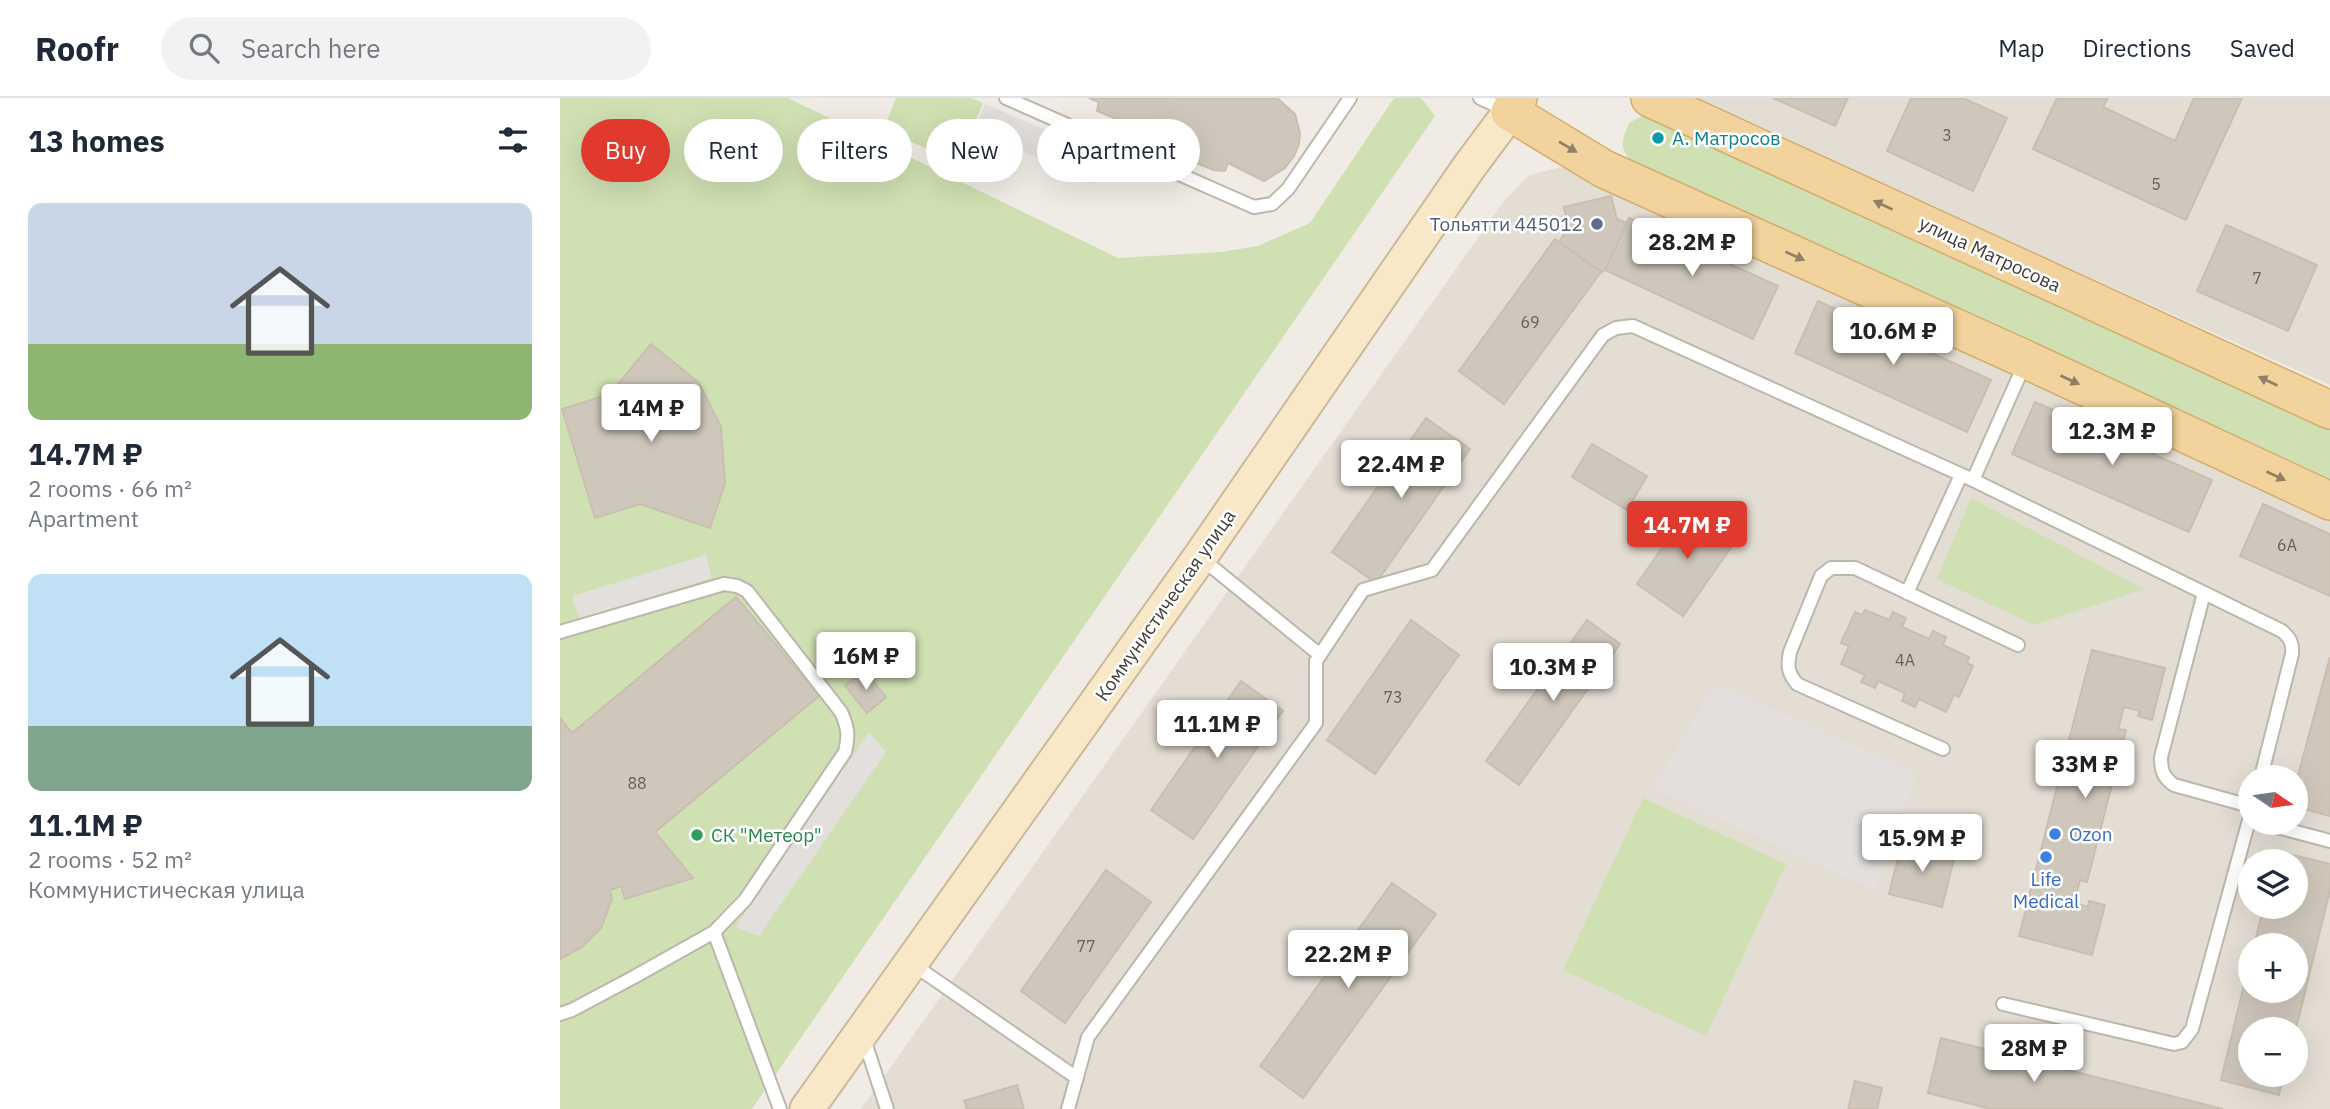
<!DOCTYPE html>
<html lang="en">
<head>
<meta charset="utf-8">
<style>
  :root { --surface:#fff; --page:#f2f2f3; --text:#1f2937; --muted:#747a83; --line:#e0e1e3; --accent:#e0392d }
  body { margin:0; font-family:"IBM Plex Sans",sans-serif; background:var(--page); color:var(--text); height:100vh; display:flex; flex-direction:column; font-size:26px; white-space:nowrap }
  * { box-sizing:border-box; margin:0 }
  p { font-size:23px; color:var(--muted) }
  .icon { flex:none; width:38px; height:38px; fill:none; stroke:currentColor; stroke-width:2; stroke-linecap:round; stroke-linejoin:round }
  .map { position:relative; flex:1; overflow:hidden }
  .drawer { display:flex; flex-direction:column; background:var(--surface); width:560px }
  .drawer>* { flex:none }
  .top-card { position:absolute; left:21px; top:21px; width:665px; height:63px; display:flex; gap:14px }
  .needle { width:46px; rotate:103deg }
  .controls { position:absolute; left:1678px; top:667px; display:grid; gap:14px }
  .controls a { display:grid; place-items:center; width:70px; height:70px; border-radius:50%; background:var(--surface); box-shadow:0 7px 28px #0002; font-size:35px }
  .price { position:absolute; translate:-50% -60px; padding:0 16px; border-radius:7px; background:#fff; color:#222; font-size:23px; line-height:46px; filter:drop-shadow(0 2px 4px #0008) }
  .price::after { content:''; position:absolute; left:50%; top:42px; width:21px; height:16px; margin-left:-10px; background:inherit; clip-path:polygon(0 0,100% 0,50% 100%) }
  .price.active { background:var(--accent); color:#fff }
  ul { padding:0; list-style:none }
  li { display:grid; align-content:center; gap:14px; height:371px; padding:0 28px }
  li span { display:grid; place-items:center; height:217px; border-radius:14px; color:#555 }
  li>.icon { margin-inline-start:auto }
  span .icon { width:126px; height:126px; fill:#fffc; stroke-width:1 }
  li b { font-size:30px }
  h2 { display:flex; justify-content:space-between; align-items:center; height:84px; padding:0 28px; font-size:30px }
  .pill { padding:0 24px; border-radius:32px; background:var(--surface); box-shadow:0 7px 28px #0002; font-size:24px; line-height:63px }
  .pill.active { background:var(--accent); color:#fff }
  header { display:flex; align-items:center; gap:42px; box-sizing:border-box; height:98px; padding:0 35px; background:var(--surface); border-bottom:2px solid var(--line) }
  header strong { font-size:33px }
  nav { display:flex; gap:38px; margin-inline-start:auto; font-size:24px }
  .search { width:490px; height:63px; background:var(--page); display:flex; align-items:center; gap:18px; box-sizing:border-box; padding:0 24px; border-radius:38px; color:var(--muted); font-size:26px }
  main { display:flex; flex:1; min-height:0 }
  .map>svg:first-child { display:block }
  .residential { fill:#e4ddd4; fill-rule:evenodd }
  .green { fill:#cfe0b2 }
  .parking { fill:#e2dfdd }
  .building { fill:#d0c7bc; stroke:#cabeb0; stroke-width:2 }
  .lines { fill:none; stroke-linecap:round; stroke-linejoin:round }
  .lane-casing { stroke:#bdb6ac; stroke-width:16 }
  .secondary-casing { stroke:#cbba9a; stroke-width:37 }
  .primary-casing { stroke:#d4ae6f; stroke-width:40 }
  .lane { stroke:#fff; stroke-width:12 }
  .secondary { stroke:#f8e8c8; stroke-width:33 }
  .primary { stroke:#f2d39d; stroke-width:37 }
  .oneway { fill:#918064 }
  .culture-dot { fill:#0f9aa8; stroke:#fff; stroke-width:2.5 }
  .service-dot { fill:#5c6f8a; stroke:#fff; stroke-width:2.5 }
  .shop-dot { fill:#3f7fe0; stroke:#fff; stroke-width:2.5 }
  .leisure-dot { fill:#2e9e5b; stroke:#fff; stroke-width:2.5 }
  .labels { text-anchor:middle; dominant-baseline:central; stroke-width:5; stroke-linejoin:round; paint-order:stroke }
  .number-label { font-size:16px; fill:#665f58 }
  .culture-label { font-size:19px; fill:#0d838f; stroke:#fff; text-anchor:start }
  .service-label { font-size:19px; fill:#4e5e75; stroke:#fff; text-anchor:end }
  .street-label { font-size:19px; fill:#423c36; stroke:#fff }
  .shop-label { font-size:19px; fill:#366cbe; stroke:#fff; text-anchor:start }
  .leisure-label { font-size:19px; fill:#27864d; stroke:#fff; text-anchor:start }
</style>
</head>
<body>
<header>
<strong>Roofr</strong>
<div class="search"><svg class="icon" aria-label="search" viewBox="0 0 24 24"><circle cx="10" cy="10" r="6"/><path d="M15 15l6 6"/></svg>Search here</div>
<nav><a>Map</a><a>Directions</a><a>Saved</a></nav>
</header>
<main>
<section class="drawer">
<h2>13 homes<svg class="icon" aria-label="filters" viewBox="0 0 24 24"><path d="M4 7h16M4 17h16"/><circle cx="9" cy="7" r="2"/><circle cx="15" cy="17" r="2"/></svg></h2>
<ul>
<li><span style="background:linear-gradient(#c9d6e8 65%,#8fb573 0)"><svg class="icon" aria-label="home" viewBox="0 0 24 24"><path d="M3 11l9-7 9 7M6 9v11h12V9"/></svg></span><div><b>14.7M ₽</b><p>2 rooms · 66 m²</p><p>Apartment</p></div></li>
<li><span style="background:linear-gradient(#bfe0f5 70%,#7fa58c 0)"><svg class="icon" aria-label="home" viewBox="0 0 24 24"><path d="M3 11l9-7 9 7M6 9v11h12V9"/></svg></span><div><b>11.1M ₽</b><p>2 rooms · 52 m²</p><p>Коммунистическая улица</p></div></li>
</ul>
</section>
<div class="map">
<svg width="1770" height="1011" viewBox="0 0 1770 1011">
  <rect width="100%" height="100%" fill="#f0ece5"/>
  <path class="residential" d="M 1129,0 L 1770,0 L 1770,287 Z
    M 1006,68 L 1770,417 L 1770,1011 L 301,1011 L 944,103 L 969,77 ZM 1690,679 L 1736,679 L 1736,724 L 1690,724 ZM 1690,763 L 1736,763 L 1736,808 L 1690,808 ZM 1690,847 L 1736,847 L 1736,892 L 1690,892 ZM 1690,931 L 1736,931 L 1736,976 L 1690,976 Z"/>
  <path class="green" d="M 0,0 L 228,0 L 558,160 L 661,154 L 698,148 L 750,125 L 834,0 L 861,0 L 875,18 L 192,1011 L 0,1011 Z
    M 336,0 L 411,0 L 423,5 L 398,64 L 323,32 Z
    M 1088,15 L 1770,328 L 1770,387 L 1070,62 C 1058,47 1063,41 1069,25 Z
    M 1411,400 L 1584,491 L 1474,527 L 1377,481 Z
    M 1083,700 L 1226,766 L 1146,938 L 1003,872 Z"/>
  <path class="parking" d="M 425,6 L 547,58 L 536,85 L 414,33 Z
    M 146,457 L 152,480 L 19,521 L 12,498 Z
    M 1155,585 L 1358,675 L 1314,792 L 1092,690 Z
    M 309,634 L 326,654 L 199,838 L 175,829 Z"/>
  <path class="building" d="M 529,0 L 717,0 L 735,16 L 740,35 L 739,46 L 734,58 L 725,70 L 704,83 L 668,65 L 665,73 L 654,72 L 606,53 L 608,47 L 579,37 L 581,31 L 537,13 L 539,4 Z
    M 1213,0 L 1288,0 L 1275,28 Z
    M 1351,0 L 1403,0 L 1447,20 L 1413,93 L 1327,53 Z
    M 1497,0 L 1548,0 L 1543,9 L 1615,43 L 1634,0 L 1682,0 L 1626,122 L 1473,51 Z
    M 1051,98 L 1057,121 L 1067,125 L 1045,172 L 1041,174 L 999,144 L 1008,130 L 1004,109 Z
    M 1069,120 L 1218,188 L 1193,241 L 1045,172 Z
    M 1666,127 L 1757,167 L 1728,233 L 1637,193 Z
    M 995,141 L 1041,174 L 944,306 L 899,273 Z
    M 1258,203 L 1431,282 L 1407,334 L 1235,255 Z
    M 91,246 L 139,285 L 161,329 L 165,385 L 150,430 L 80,406 L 35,420 L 2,311 L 50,296 Z
    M 1475,304 L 1652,382 L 1629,434 L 1452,356 Z
    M 866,320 L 910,351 L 816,485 L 772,454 Z
    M 1032,346 L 1087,378 L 1067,412 L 1012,379 Z
    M 1703,406 L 1770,436 L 1770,498 L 1680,458 Z
    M 1131,408 L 1177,441 L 1123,518 L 1077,486 Z
    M 176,499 L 259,598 L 95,734 L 133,780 L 65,801 L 61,788 L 50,792 L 52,801 L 41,830 L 22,849 L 0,861 L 0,620 L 12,635 Z
    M 1305,512 L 1329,522 L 1333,514 L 1346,520 L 1342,529 L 1369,541 L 1373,533 L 1386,539 L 1383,547 L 1409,559 L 1407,565 L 1413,568 L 1399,599 L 1394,597 L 1386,614 L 1359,601 L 1355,609 L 1342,603 L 1345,595 L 1318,583 L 1315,590 L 1301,584 L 1305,577 L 1281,566 L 1289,548 L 1281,545 L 1295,514 L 1302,517 Z
    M 851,522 L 899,557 L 815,676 L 767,642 Z
    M 1027,522 L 1060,546 L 959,687 L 926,663 Z
    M 1532,552 L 1605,570 L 1592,622 L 1578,618 L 1580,613 L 1564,609 L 1558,631 L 1566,632 L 1527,784 L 1520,782 L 1514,805 L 1528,809 L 1529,803 L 1545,807 L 1532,857 L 1459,838 Z
    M 1770,559 L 1770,718 L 1736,709 L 1736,685 Z
    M 304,572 L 326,599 L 307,615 L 285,588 Z
    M 681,583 L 723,613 L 633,741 L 591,712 Z
    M 1342,744 L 1395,757 L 1382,809 L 1329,796 Z
    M 1717,753 L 1770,766 L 1770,792 L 1736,931 L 1690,931 L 1690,976 L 1724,976 L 1719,997 L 1661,982 L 1690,862 L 1690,892 L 1736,892 L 1736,847 L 1694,847 L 1704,808 L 1736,808 L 1736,763 L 1715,763 Z
    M 546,772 L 591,804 L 505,925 L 461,893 Z
    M 832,785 L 876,816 L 743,1000 L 700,968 Z
    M 1381,940 L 1663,1011 L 1431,1011 L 1368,995 Z
    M 1295,983 L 1322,990 L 1317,1011 L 1288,1011 Z
    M 457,987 L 464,1011 L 407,1011 L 404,1003 Z"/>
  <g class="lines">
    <defs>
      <path id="lane" d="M 446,0 L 694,109 L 712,106 L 728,91 L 790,0
        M 920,0 L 948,13
        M 1465,265 L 1413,382 L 1722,533 C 1730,540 1733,545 1732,556 L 1701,679
        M 641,460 L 760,557
        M 1347,495 L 1401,377
        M 1644,495 L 1601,659 C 1601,673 1603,679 1614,687 L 1690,708
        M 0,534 L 164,486 L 177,488 L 187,493 L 281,614 C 288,629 289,638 285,654 L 185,802 L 154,834 L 74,879 L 12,912 L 0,916
        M 1383,651 L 1237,586 C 1228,575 1227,568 1230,554 L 1261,478 L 1271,470 L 1295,470 L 1458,547
        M 1698,724 L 1770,743
        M 154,834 L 220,1011
        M 351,865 L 517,980
        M 1443,906 L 1614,946 L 1622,944 L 1632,931 L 1689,722
        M 304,941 L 327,1011
        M 508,1011 L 528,939 L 756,625 L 756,563 L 803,492 L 872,472 L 1043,237 L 1056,230 L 1073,228 L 1413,382"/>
      <path id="secondary" d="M 247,1011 L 640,459 L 909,69 L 950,14"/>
      <path id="primary" d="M 958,0 L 950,14 L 1044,71 L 1467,262 L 1770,403
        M 1090,0 L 1770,312"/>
    </defs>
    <use href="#lane" class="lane-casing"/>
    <use href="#secondary" class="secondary-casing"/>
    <use href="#primary" class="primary-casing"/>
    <use href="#lane" class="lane"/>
    <use href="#secondary" class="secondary"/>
    <use href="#primary" class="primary"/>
  </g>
  <defs><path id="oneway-solid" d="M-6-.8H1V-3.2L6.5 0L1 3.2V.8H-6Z" transform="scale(1.75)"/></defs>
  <g class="oneway">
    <use href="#oneway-solid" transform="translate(1008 49) rotate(31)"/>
    <use href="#oneway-solid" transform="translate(1323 107) rotate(-155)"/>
    <use href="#oneway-solid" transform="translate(1235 158) rotate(24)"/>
    <use href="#oneway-solid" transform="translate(1510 282) rotate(25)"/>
    <use href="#oneway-solid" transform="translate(1708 283) rotate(-155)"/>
    <use href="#oneway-solid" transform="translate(1716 378) rotate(25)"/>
  </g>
  <circle class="culture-dot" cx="1098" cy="40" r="7"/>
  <circle class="service-dot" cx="1037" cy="126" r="7"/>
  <g class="shop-dot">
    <circle cx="1495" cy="736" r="7"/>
    <circle cx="1486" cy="759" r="7"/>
  </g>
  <circle class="leisure-dot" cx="137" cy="737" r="7"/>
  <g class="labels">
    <g class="number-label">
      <text x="1387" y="37">3</text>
      <text x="1596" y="86">5</text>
      <text x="1697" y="180">7</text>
      <text x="970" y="224">69</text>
      <text x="1727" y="447">6А</text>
      <text x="1345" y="562">4А</text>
      <text x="833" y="599">73</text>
      <text x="77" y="685">88</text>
      <text x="526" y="848">77</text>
    </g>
    <g class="culture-label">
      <text x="1112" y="40">А. Матросов</text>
    </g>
    <g class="service-label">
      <text x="1023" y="126">Тольятти 445012</text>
    </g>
    <g class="street-label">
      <text transform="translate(1430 156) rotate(25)">улица Матросова</text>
      <text transform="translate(605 507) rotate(-55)">Коммунистическая улица</text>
    </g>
    <g class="shop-label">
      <text x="1509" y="736">Ozon</text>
      <text x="1486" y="781" text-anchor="middle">Life<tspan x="1486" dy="22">Medical</tspan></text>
    </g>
    <g class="leisure-label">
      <text x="151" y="737">СК "Метеор"</text>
    </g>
  </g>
</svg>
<div class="controls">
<a><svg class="needle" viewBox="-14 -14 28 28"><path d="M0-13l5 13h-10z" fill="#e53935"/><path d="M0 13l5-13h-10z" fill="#747a83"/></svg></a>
<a><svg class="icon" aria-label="layers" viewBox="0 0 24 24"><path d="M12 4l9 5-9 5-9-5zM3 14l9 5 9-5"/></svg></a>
<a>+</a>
<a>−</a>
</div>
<b class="price" style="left:1132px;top:180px">28.2M ₽</b>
<b class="price" style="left:1333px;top:269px">10.6M ₽</b>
<b class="price" style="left:91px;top:346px">14M ₽</b>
<b class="price" style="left:1552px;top:369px">12.3M ₽</b>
<b class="price" style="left:841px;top:402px">22.4M ₽</b>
<b class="price active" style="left:1127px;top:463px">14.7M ₽</b>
<b class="price" style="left:306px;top:594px">16M ₽</b>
<b class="price" style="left:993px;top:605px">10.3M ₽</b>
<b class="price" style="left:657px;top:662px">11.1M ₽</b>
<b class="price" style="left:1525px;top:702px">33M ₽</b>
<b class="price" style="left:1362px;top:776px">15.9M ₽</b>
<b class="price" style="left:788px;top:892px">22.2M ₽</b>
<b class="price" style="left:1474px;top:986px">28M ₽</b>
<div class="top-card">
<a class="pill active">Buy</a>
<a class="pill">Rent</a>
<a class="pill">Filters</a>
<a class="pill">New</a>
<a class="pill">Apartment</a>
</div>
</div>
</main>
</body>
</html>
